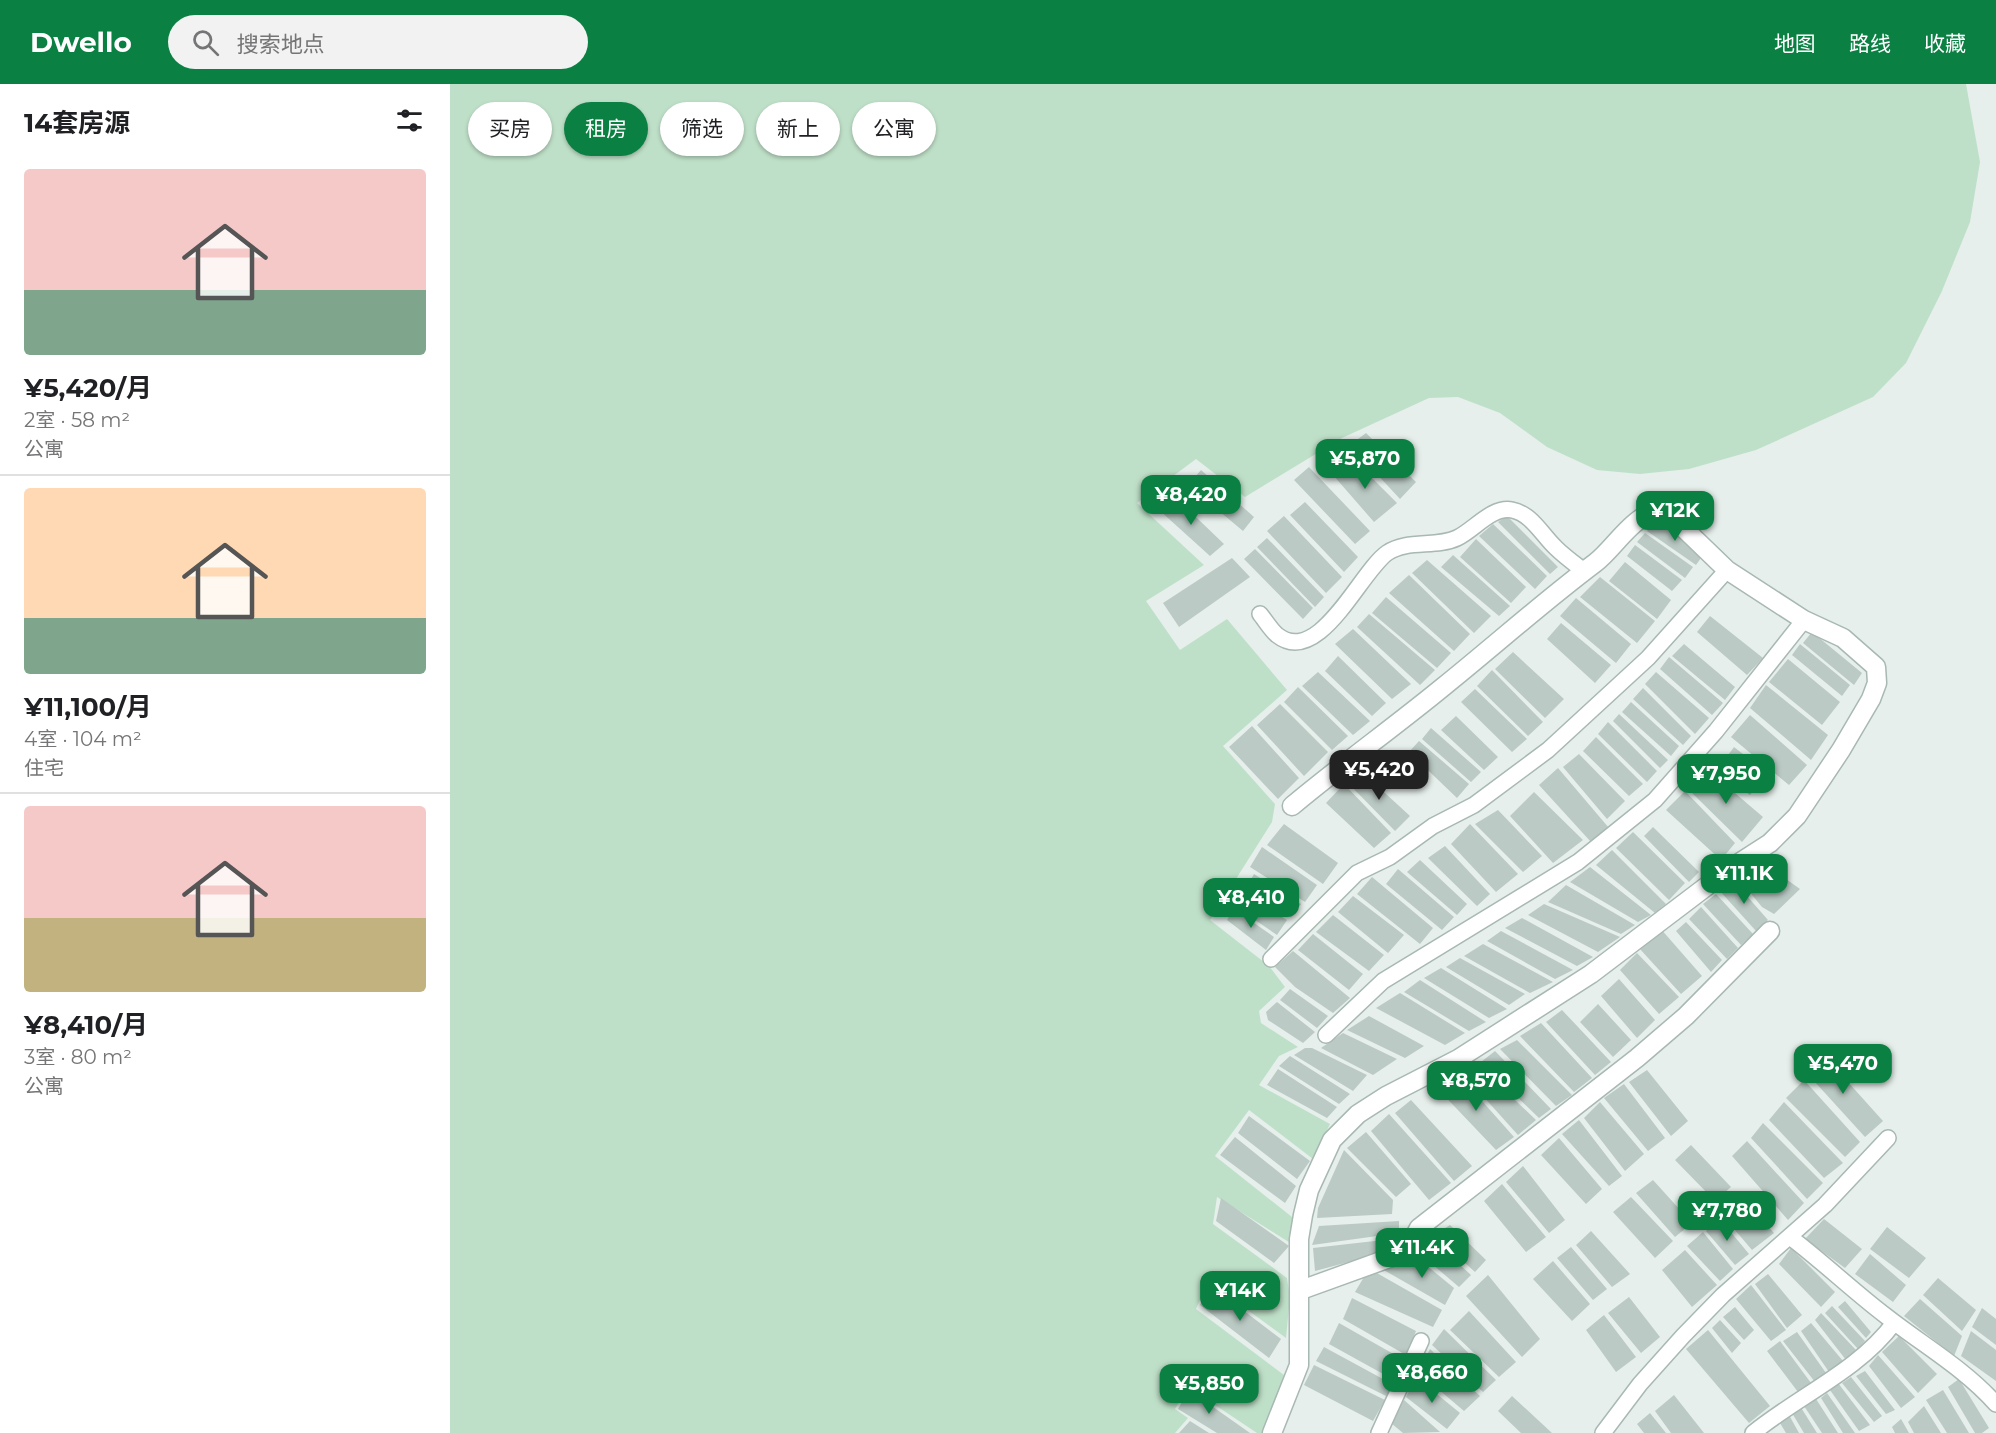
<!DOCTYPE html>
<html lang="zh">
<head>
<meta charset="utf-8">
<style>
  :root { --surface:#fff; --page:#f2f2f2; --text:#202124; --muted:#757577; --line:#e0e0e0; --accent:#0b8043 }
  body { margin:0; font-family:Montserrat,"Noto Sans SC",sans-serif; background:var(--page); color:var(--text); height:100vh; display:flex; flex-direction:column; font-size:22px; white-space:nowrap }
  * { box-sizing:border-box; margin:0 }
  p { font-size:20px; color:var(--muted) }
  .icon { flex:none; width:33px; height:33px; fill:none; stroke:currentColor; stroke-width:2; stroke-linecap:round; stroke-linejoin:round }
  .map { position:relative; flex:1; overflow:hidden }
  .panel { display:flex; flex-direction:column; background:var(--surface); width:450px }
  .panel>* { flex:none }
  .hud { position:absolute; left:18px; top:18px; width:570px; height:54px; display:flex; gap:12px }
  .price { position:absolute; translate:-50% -51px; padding:0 14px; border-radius:12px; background:var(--accent); color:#fff; font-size:20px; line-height:39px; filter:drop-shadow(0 2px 3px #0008) }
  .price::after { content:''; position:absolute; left:50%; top:36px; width:18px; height:14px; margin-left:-9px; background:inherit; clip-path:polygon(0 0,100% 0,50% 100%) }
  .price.active { background:#222; color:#fff }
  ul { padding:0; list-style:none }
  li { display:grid; align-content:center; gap:12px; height:318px; padding:0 24px }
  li+li { border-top:2px solid var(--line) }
  li span { display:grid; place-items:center; height:186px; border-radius:6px; color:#555 }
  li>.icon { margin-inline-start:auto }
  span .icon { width:108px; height:108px; fill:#fffc; stroke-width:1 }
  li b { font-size:26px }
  h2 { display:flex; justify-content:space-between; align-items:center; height:72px; padding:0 24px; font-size:26px }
  .pill { padding:0 21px; border-radius:27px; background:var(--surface); box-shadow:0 2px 4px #0004; font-size:21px; line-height:54px }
  .pill.active { background:var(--accent); color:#fff }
  header { display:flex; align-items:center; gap:36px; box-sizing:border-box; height:84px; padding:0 30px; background:var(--accent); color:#fff }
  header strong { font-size:28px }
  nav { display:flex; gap:33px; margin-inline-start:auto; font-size:21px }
  .search { width:420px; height:54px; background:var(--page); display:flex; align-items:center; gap:15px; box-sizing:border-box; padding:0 21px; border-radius:33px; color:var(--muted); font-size:22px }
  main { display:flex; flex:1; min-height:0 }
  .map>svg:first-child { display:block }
  .green { fill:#bfe0c8 }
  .building { fill:#bbcac4 }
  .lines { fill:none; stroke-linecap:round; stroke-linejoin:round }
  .lane-casing { stroke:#a8b8b2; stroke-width:18 }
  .street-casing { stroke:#a8b8b2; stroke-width:21 }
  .lane { stroke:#fff; stroke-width:15 }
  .street { stroke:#fff; stroke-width:18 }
</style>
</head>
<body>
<header>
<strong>Dwello</strong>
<div class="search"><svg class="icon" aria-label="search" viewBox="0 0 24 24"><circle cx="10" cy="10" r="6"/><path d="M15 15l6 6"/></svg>搜索地点</div>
<nav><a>地图</a><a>路线</a><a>收藏</a></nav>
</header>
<main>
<section class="panel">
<h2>14套房源<svg class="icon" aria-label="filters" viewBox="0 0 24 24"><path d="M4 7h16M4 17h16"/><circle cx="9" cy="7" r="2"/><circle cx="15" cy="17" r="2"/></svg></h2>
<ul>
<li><span style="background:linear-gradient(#f6c9c9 65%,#7fa58c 0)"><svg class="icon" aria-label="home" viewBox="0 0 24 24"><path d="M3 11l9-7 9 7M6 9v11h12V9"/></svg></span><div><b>¥5,420/月</b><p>2室 · 58 m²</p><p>公寓</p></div></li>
<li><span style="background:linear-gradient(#ffd9b3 70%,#7fa58c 0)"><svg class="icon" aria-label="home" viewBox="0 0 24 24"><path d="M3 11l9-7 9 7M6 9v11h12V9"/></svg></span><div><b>¥11,100/月</b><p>4室 · 104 m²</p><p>住宅</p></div></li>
<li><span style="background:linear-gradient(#f6c9c9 60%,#c2b280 0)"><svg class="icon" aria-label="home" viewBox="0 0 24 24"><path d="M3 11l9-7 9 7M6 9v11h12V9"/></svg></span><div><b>¥8,410/月</b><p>3室 · 80 m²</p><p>公寓</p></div></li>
</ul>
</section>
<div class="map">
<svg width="1546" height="1349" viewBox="0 0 1546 1349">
  <rect width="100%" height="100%" fill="#e6efeb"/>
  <path class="green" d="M 0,0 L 1516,0 L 1530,78 L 1520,138 L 1492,207 L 1456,279 L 1423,313 L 1306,366 L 1239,385 L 1190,390 L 1147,386 L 1097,363 L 1050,329 L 1008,313 L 979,314 L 892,354 L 795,413 L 746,375 L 687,419 L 754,481 L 696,517 L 730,566 L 777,535 L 837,606 L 773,662 L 825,720 L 822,738 L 760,836 L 819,882 L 835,903 L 809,927 L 811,939 L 848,963 L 829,972 L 809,1001 L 880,1040 L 863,1075 L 799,1026 L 765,1072 L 842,1133 L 842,1160 L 767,1113 L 763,1140 L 837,1194 L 840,1213 L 836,1254 L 758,1197 L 746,1225 L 834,1291 L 815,1349 L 807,1349 L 738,1303 L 725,1325 L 738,1334 L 725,1349 L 0,1349 Z"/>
  <path class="building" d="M 916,349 L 966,398 L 950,415 L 900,361 Z
    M 902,374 L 947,419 L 924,438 L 883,391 Z
    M 859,383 L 920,447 L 905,460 L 844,396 Z
    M 751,386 L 804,433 L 793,447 L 738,401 Z
    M 723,411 L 774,460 L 760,472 L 708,425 Z
    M 855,418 L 908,473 L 894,488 L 840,431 Z
    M 834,432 L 892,493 L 876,509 L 817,447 Z
    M 1057,432 L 1108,483 L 1100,490 L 1048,438 Z
    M 1207,436 L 1253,471 L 1246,481 L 1197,447 Z
    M 1043,440 L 1097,492 L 1085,505 L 1029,452 Z
    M 1195,449 L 1243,483 L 1235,494 L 1187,458 Z
    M 817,454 L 874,513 L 865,523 L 807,463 Z
    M 1026,455 L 1076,503 L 1061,519 L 1010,473 Z
    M 1185,461 L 1232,496 L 1222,507 L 1177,472 Z
    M 805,465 L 863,524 L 853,535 L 794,475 Z
    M 1003,471 L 1060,522 L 1049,532 L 991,483 Z
    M 782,474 L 800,493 L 729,543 L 713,519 Z
    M 977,476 L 1041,532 L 1024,549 L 962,489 Z
    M 1175,478 L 1221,516 L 1207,535 L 1159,497 Z
    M 959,491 L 1020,550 L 1004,567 L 939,509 Z
    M 1150,493 L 1205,537 L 1187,559 L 1130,513 Z
    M 936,513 L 1001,569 L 987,584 L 922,529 Z
    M 1126,514 L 1181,560 L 1166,579 L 1110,532 Z
    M 919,530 L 985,586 L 970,601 L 907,543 Z
    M 1260,532 L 1313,574 L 1297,591 L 1247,548 Z
    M 1111,539 L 1161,581 L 1145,599 L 1097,555 Z
    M 903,545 L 961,600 L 942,615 L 885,560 Z
    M 1362,548 L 1412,589 L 1404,601 L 1353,559 Z
    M 1234,560 L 1285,603 L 1275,616 L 1222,572 Z
    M 1350,560 L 1400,601 L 1392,612 L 1342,571 Z
    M 1063,568 L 1114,615 L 1095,634 L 1045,585 Z
    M 888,572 L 936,619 L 922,632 L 875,587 Z
    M 1219,573 L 1273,619 L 1262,631 L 1210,585 Z
    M 1338,575 L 1390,618 L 1372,641 L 1319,598 Z
    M 1042,586 L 1093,638 L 1078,652 L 1027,602 Z
    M 868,588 L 920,637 L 903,651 L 852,602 Z
    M 1206,588 L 1259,634 L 1245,650 L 1195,600 Z
    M 1316,601 L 1378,651 L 1361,676 L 1300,624 Z
    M 848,603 L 898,652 L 882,666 L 834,618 Z
    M 1193,604 L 1241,652 L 1233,661 L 1183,615 Z
    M 1025,605 L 1077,655 L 1062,668 L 1011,618 Z
    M 1181,618 L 1229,662 L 1221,672 L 1172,628 Z
    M 830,620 L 878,668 L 854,692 L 807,641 Z
    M 1169,630 L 1218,676 L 1210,684 L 1163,637 Z
    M 1300,631 L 1357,681 L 1339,701 L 1281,653 Z
    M 1006,632 L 1048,673 L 1034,686 L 991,646 Z
    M 1158,638 L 1207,687 L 1197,698 L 1148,650 Z
    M 802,642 L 849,694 L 828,715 L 779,663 Z
    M 981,644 L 1031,688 L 1021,698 L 972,655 Z
    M 1146,653 L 1193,700 L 1179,712 L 1133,667 Z
    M 969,657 L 1019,700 L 1007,714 L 959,668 Z
    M 1284,663 L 1317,689 L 1300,711 L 1267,686 Z
    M 1129,670 L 1175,717 L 1157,735 L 1113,683 Z
    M 1108,684 L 1159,744 L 1141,758 L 1089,701 Z
    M 1258,686 L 1313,733 L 1292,758 L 1239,706 Z
    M 911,687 L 960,732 L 945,747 L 898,699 Z
    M 894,700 L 941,749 L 924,764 L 876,719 Z
    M 1235,707 L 1285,759 L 1271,776 L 1216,726 Z
    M 1084,708 L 1133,756 L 1103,779 L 1060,732 Z
    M 1048,726 L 1092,772 L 1073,788 L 1025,740 Z
    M 834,740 L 888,779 L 873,800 L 817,761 Z
    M 1020,740 L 1068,790 L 1046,808 L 1001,760 Z
    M 1203,743 L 1249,788 L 1239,798 L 1194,752 Z
    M 1183,748 L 1235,799 L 1219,816 L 1166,764 Z
    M 995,762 L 1040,810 L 1027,822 L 978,774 Z
    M 812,763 L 867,801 L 855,818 L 800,783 Z
    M 1162,766 L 1216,820 L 1205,829 L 1146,781 Z
    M 970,776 L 1017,820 L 1007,831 L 957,788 Z
    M 1140,783 L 1201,831 L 1188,838 L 1120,798 Z
    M 948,785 L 1004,833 L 992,846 L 936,800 Z
    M 1317,785 L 1325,787 L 1350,805 L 1324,830 L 1312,823 L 1298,806 Z
    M 804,790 L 851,820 L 841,833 L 795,806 Z
    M 922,793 L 983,844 L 970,860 L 907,810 Z
    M 1282,795 L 1318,836 L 1306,847 L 1269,806 Z
    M 1116,801 L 1185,841 L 1171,850 L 1098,818 Z
    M 793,810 L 837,836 L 827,851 L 786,823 Z
    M 1266,810 L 1303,850 L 1291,861 L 1253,820 Z
    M 903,812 L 954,851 L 938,869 L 888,828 Z
    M 1094,820 L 1170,853 L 1148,868 L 1078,831 Z
    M 1251,823 L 1288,864 L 1277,875 L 1239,835 Z
    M 784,825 L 824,853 L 816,866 L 777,836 Z
    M 883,831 L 934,871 L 919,887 L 866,848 Z
    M 1072,834 L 1143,873 L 1127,882 L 1055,844 Z
    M 1236,838 L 1272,876 L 1261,888 L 1226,847 Z
    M 1210,844 L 1252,892 L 1231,910 L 1189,864 Z
    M 1051,847 L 1123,886 L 1105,895 L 1037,857 Z
    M 863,850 L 913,890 L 899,906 L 848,866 Z
    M 1033,860 L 1103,898 L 1080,909 L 1014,872 Z
    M 843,867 L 900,914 L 883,929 L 845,903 L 825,883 Z
    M 1187,869 L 1229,913 L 1209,930 L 1170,886 Z
    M 1010,874 L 1075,910 L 1059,921 L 996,883 Z
    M 991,884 L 1057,925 L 1039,934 L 974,894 Z
    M 1169,895 L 1205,936 L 1187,954 L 1151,912 Z
    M 970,896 L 1036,938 L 1019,947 L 954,908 Z
    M 840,905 L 878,932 L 867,944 L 830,916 Z
    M 950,909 L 1015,949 L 995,961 L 926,924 Z
    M 827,918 L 865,948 L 853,959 L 818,936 L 816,928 Z
    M 1148,920 L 1181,956 L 1163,973 L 1130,938 Z
    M 1112,926 L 1161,978 L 1145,991 L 1096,938 Z
    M 919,932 L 974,962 L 955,974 L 897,946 Z
    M 1091,939 L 1142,994 L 1124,1008 L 1070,952 Z
    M 893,949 L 947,975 L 923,991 L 871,964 Z
    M 1067,956 L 1122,1011 L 1106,1022 L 1050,965 Z
    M 855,964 L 862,964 L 917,991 L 903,1007 L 844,971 Z
    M 1045,967 L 1101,1025 L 1089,1034 L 1031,978 Z
    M 1371,968 L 1433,1037 L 1415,1053 L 1354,986 Z
    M 840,972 L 900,1010 L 889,1020 L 829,982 Z
    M 1027,980 L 1086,1036 L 1068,1051 L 1013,990 Z
    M 828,985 L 887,1023 L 877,1034 L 817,1001 Z
    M 1197,986 L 1238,1037 L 1221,1052 L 1179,998 Z
    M 1009,991 L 1064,1053 L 1046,1066 L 986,1003 Z
    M 1354,996 L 1410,1058 L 1395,1073 L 1336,1014 Z
    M 1174,1000 L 1215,1054 L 1198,1067 L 1154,1014 Z
    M 961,1016 L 1022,1082 L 1004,1097 L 945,1029 Z
    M 1150,1018 L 1194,1070 L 1175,1087 L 1134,1034 Z
    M 1334,1018 L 1393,1079 L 1374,1094 L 1319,1036 Z
    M 939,1030 L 1001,1099 L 979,1116 L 921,1047 Z
    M 799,1032 L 860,1077 L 847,1095 L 788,1049 Z
    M 1129,1036 L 1172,1092 L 1159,1102 L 1112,1050 Z
    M 1313,1039 L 1373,1099 L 1357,1115 L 1301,1054 Z
    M 916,1048 L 961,1100 L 946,1113 L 897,1064 Z
    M 785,1053 L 846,1102 L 835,1119 L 770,1071 Z
    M 1109,1054 L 1152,1105 L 1136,1120 L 1091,1071 Z
    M 1297,1057 L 1354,1119 L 1338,1136 L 1282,1072 Z
    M 1241,1061 L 1281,1103 L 1265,1117 L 1225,1076 Z
    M 894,1066 L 943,1116 L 942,1130 L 867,1134 L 868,1124 Z
    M 1073,1082 L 1115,1136 L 1099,1149 L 1056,1098 Z
    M 1203,1096 L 1242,1139 L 1225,1153 L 1186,1109 Z
    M 1052,1100 L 1096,1153 L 1076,1168 L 1034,1117 Z
    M 1181,1113 L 1223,1157 L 1205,1174 L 1163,1128 Z
    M 771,1114 L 839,1162 L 824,1179 L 766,1137 Z
    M 1295,1117 L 1324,1149 L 1302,1166 L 1273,1132 Z
    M 1270,1135 L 1299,1170 L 1285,1181 L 1256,1147 Z
    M 1374,1135 L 1412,1165 L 1395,1184 L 1355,1155 Z
    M 949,1137 L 949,1149 L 862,1161 L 869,1142 Z
    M 1000,1141 L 1036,1176 L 1025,1188 L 984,1151 Z
    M 1437,1143 L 1476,1174 L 1459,1194 L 1420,1165 Z
    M 1141,1147 L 1180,1190 L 1162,1203 L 1126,1161 Z
    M 1253,1148 L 1283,1185 L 1270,1197 L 1237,1162 Z
    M 951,1154 L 951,1164 L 865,1187 L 863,1164 Z
    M 983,1156 L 1021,1191 L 1009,1203 L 969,1169 Z
    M 1121,1163 L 1157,1205 L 1143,1216 L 1107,1174 Z
    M 1341,1164 L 1385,1208 L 1371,1223 L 1329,1180 Z
    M 1235,1166 L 1267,1201 L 1242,1223 L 1212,1186 Z
    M 1420,1170 L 1456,1201 L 1443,1218 L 1405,1190 Z
    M 965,1172 L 1004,1204 L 995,1221 L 932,1185 Z
    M 1103,1177 L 1140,1220 L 1122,1237 L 1083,1195 Z
    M 917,1188 L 925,1188 L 992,1226 L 983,1243 L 905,1208 Z
    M 1318,1190 L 1352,1231 L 1337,1244 L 1305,1200 Z
    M 1038,1191 L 1090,1255 L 1072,1273 L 1016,1212 Z
    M 1488,1194 L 1526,1226 L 1512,1247 L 1473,1211 Z
    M 760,1201 L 831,1255 L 819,1274 L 750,1221 Z
    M 1301,1201 L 1336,1246 L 1321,1257 L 1286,1215 Z
    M 1179,1213 L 1210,1253 L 1191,1269 L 1158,1229 Z
    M 902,1214 L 966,1247 L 956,1271 L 893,1235 Z
    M 1470,1215 L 1512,1252 L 1504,1272 L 1454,1232 Z
    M 1395,1217 L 1421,1248 L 1416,1254 L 1388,1223 Z
    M 1382,1222 L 1415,1257 L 1408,1265 L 1375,1229 Z
    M 1285,1223 L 1304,1246 L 1294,1256 L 1273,1233 Z
    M 1532,1224 L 1546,1235 L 1546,1261 L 1522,1243 Z
    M 1019,1227 L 1066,1278 L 1049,1293 L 1000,1246 Z
    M 1371,1229 L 1406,1266 L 1396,1276 L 1365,1236 Z
    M 1154,1231 L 1186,1273 L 1166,1288 L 1136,1246 Z
    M 1270,1236 L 1291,1259 L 1282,1269 L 1262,1244 Z
    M 889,1239 L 954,1276 L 944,1296 L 879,1260 Z
    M 1361,1239 L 1393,1277 L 1379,1288 L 1351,1247 Z
    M 994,1245 L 1046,1296 L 1033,1308 L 982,1261 Z
    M 1258,1246 L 1320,1322 L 1299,1339 L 1236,1265 Z
    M 1521,1247 L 1546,1266 L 1546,1297 L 1511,1272 Z
    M 1347,1248 L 1376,1289 L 1365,1298 L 1333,1257 Z
    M 1449,1252 L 1487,1290 L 1468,1309 L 1432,1268 Z
    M 1330,1257 L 1361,1299 L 1348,1308 L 1317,1267 Z
    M 874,1263 L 944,1301 L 938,1313 L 866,1277 Z
    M 980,1265 L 1030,1312 L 1014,1327 L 968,1288 Z
    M 1428,1271 L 1465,1313 L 1451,1324 L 1419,1282 Z
    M 864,1281 L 935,1316 L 923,1337 L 854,1301 Z
    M 1415,1287 L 1445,1326 L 1436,1330 L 1406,1292 Z
    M 966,1293 L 1010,1329 L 997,1345 L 956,1313 Z
    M 1401,1293 L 1432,1332 L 1424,1338 L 1392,1299 Z
    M 1509,1295 L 1539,1344 L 1532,1349 L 1525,1349 L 1498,1303 Z
    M 1388,1299 L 1420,1341 L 1409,1347 L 1380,1306 Z
    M 739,1306 L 800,1349 L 767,1349 L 728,1325 Z
    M 1493,1306 L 1519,1349 L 1497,1349 L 1476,1316 Z
    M 1377,1309 L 1405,1349 L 1393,1349 L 1371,1314 Z
    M 1224,1311 L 1254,1349 L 1221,1349 L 1205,1327 Z
    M 1062,1312 L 1102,1349 L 1071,1349 L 1048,1327 Z
    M 1366,1315 L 1388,1349 L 1372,1349 L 1354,1322 Z
    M 954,1316 L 990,1348 L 953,1349 L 941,1339 Z
    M 1350,1322 L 1367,1349 L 1354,1349 L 1342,1329 Z
    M 1474,1322 L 1491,1349 L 1464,1349 L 1458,1338 Z
    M 1200,1329 L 1216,1349 L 1194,1349 L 1187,1340 Z
    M 1339,1331 L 1349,1349 L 1336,1349 L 1330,1339 Z
    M 1451,1335 L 1459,1349 L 1445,1349 L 1442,1343 Z
    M 740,1337 L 759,1349 L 729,1349 Z"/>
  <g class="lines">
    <defs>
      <path id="lane" d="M 810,530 C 815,536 821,546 827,551 C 869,584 910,488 937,469 C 957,455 986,464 1007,454 C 1024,446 1042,422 1062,426 C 1082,430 1092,451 1106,464 C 1114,472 1125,480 1134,487
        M 821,875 L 907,789 L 940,773 L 983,742 L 1024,721 L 1098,666 L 1198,574 L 1277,486
        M 876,951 L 933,897 L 1128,778 L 1205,716 L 1266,647 L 1354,536
        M 1340,1153 C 1373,1178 1403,1207 1436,1232 C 1473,1261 1515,1285 1546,1320
        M 929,1349 L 971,1257
        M 1153,1349 L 1190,1300 L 1233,1252 L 1273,1211 L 1375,1121 L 1438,1054
        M 1303,1349 C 1350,1311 1408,1287 1444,1239"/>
      <path id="street" d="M 851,1206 L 956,1168 L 969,1144 L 1187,974 L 1236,932 L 1320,847
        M 822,1349 L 849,1281 L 849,1155 L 853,1131 L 859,1106 L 882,1056 L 908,1030 L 936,1012 L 1008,975 L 1141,890 L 1278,786 L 1320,759 L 1347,732 L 1391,666 L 1421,615 L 1427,599 L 1426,583 L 1393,554 L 1354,536 L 1277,486 L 1220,431 C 1190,417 1167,463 1145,479 C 1093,518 1044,562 993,603 C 943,644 891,681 842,722"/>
    </defs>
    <use href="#lane" class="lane-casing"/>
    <use href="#street" class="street-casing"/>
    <use href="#lane" class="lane"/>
    <use href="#street" class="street"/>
  </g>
</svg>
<b class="price" style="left:915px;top:406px">¥5,870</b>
<b class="price" style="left:741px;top:442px">¥8,420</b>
<b class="price" style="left:1225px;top:458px">¥12K</b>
<b class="price active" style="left:929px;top:717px">¥5,420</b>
<b class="price" style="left:1276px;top:721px">¥7,950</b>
<b class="price" style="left:1294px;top:821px">¥11.1K</b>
<b class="price" style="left:801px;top:845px">¥8,410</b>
<b class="price" style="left:1393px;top:1011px">¥5,470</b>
<b class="price" style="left:1026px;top:1028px">¥8,570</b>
<b class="price" style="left:1277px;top:1158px">¥7,780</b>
<b class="price" style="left:972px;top:1195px">¥11.4K</b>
<b class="price" style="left:790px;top:1238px">¥14K</b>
<b class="price" style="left:982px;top:1320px">¥8,660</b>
<b class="price" style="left:759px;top:1331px">¥5,850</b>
<div class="hud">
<a class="pill">买房</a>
<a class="pill active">租房</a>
<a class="pill">筛选</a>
<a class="pill">新上</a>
<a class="pill">公寓</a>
</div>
</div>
</main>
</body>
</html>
